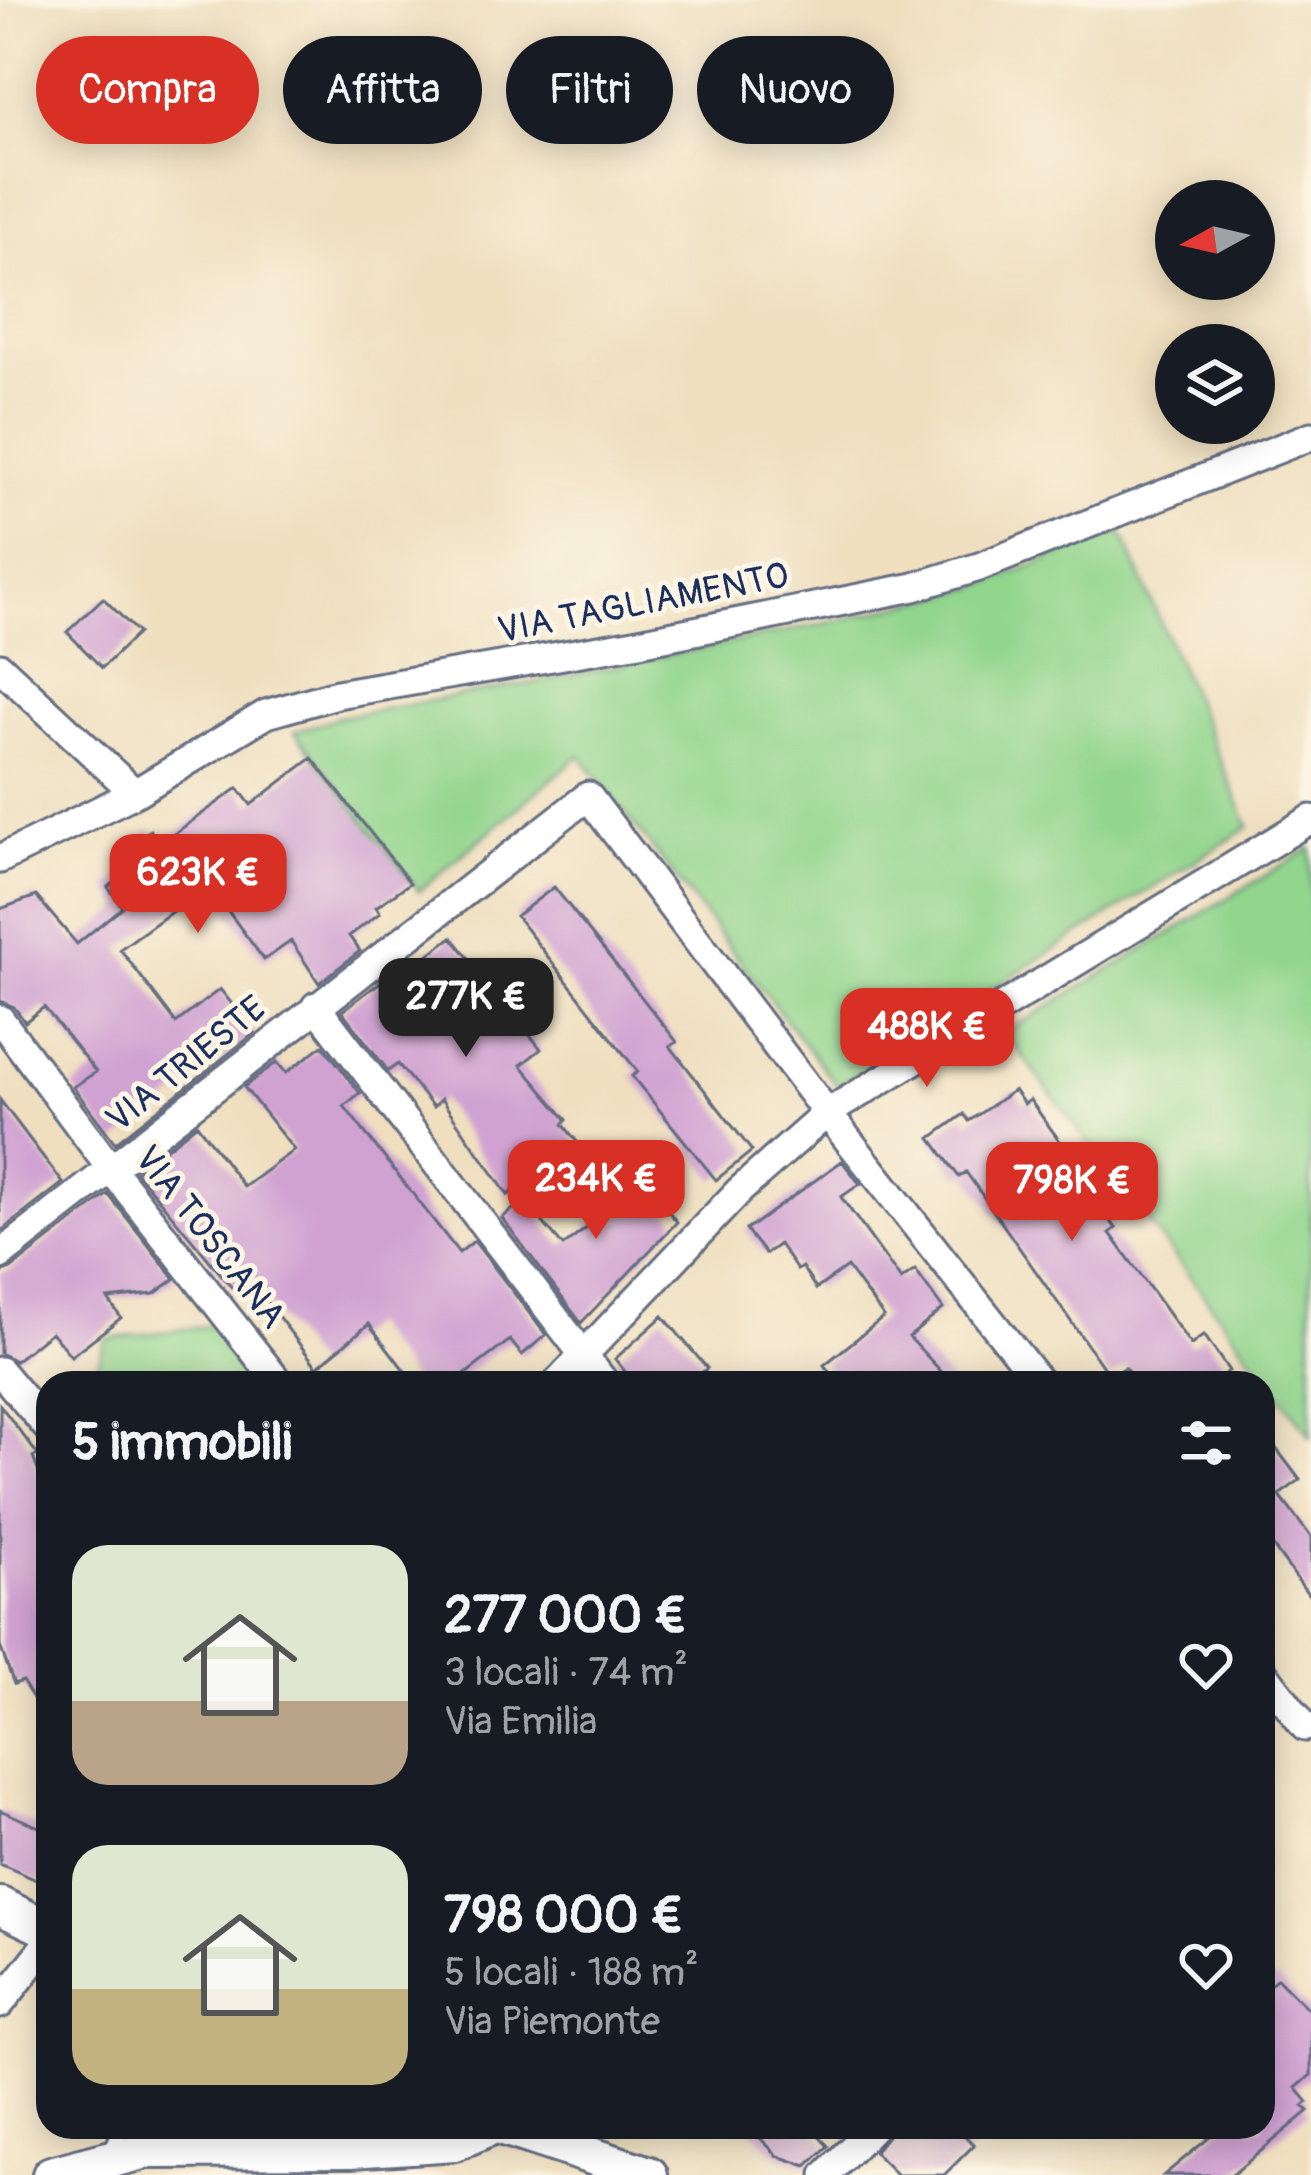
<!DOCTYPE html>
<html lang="it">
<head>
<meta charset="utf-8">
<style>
  :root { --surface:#171b24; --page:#242831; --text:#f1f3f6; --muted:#9ea1a6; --accent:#d93025 }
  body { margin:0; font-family:Pangolin,sans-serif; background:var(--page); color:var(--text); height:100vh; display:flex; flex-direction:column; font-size:45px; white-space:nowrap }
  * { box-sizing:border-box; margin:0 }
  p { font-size:39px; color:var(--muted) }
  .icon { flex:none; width:66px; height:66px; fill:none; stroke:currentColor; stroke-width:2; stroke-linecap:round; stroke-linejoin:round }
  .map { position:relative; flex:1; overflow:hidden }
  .sheet { position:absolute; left:36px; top:1371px; width:1239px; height:768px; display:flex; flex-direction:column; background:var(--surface); border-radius:36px; box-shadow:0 6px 30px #0003 }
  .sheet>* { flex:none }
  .top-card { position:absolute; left:36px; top:36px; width:1239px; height:108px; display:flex; gap:24px }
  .needle { width:78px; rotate:262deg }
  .buttons { position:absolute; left:1155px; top:180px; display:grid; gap:24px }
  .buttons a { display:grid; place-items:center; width:120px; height:120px; border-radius:50%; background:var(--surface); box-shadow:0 6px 30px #0003; font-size:60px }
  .price { position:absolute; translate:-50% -102px; padding:0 27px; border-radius:24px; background:var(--accent); color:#fff; font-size:39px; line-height:78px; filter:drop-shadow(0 3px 6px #0008) }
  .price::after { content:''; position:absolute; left:50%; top:72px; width:36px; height:27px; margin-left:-18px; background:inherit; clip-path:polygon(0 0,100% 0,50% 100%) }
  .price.current { background:#222; color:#fff }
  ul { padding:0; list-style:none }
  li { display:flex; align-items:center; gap:36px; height:300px; padding:0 36px }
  li span { display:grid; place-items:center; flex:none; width:336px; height:240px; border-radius:36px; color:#555 }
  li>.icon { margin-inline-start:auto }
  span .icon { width:144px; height:144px; fill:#fffc; stroke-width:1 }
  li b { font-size:51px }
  h2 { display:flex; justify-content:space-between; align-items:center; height:144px; padding:0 36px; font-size:51px }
  .chip { padding:0 42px; border-radius:54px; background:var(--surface); box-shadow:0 6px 30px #0003; font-size:42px; line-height:108px }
  .chip.current { background:var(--accent); color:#fff }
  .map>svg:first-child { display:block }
  .green { fill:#92d58d; stroke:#568276; stroke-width:3 }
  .building { fill:#d0a2d2 }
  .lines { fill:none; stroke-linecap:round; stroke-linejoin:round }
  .service-casing { stroke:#656d80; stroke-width:20 }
  .minor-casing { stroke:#656d80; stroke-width:33 }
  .tertiary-casing { stroke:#656d80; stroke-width:42 }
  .service { stroke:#fff; stroke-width:14 }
  .minor { stroke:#fff; stroke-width:27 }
  .tertiary { stroke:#fff; stroke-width:36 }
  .labels { text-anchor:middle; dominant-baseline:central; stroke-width:10; stroke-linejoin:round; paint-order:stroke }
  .street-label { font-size:36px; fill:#1b2f5e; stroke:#fcf5e5 }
</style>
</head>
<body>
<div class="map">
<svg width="1311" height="2175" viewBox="0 0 1311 2175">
  <rect width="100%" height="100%" fill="#fcf5e5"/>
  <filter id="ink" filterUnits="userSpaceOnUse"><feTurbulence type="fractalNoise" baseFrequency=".00833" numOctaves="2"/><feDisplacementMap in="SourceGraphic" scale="24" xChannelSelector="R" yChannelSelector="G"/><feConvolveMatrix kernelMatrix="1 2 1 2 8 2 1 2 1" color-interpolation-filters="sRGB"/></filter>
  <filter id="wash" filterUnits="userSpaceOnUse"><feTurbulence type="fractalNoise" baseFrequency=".004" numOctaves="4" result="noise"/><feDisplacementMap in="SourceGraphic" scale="48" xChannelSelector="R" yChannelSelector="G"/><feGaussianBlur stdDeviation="2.7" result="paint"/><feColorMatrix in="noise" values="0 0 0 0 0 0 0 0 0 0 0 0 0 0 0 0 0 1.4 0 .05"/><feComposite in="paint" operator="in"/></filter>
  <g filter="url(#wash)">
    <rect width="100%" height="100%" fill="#efdfbf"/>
    <path class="green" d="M 1121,531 L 1249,827 L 837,1086 L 580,755 L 419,891 L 295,732 L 339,717 L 532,683 L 818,625 L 975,588 Z
      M 1311,848 L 1311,1436 L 1005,1033 Z
      M 216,1325 L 259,1383 L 91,1383 L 106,1339 Z"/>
    <g id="blocks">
      <path class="building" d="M 103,598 L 138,633 L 102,668 L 67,632 Z
        M 312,758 L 410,883 L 376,907 L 380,913 L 349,936 L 360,951 L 319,983 L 291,941 L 264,960 L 209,885 L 120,949 L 176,1023 L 220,989 L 255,1033 L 115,1143 L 73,1087 L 96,1072 L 44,1007 L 25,1022 L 14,1007 L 0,1001 L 0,909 L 36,896 L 77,944 L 122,907 L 108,887 L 136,867 L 124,849 L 150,830 L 160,844 L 238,788 L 251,805 Z
        M 554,887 L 677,1042 L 670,1046 L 752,1151 L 716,1180 L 632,1076 L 638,1072 L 516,916 Z
        M 452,937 L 541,1049 L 521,1065 L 567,1120 L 563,1124 L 577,1142 L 508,1195 L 441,1099 L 433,1107 L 398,1064 L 388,1071 L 342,1011 L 391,974 L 396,979 Z
        M 323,1045 L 360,1093 L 344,1106 L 459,1253 L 474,1241 L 546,1335 L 522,1355 L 510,1340 L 454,1383 L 414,1383 L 369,1324 L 317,1367 L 254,1285 L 239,1296 L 136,1172 L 197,1124 L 244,1187 L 294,1150 L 244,1087 L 277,1062 L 286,1073 Z
        M 1014,1090 L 1024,1104 L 1030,1100 L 1075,1162 L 1068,1167 L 1116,1228 L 1110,1233 L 1191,1345 L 1204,1335 L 1229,1371 L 1212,1383 L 1136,1383 L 1125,1367 L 1110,1377 L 966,1172 L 959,1177 L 931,1138 L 964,1114 L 969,1121 Z
        M 0,1100 L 63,1183 L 0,1232 Z
        M 627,1160 L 677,1222 L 581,1323 L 502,1218 L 524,1200 L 563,1246 L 620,1203 L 601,1179 Z
        M 842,1161 L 860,1184 L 841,1197 L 901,1280 L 915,1270 L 943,1309 L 909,1337 L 952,1383 L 838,1383 L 824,1365 L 884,1317 L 847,1267 L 816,1289 L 802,1267 L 797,1270 L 779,1244 L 765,1254 L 746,1230 Z
        M 108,1194 L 175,1279 L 154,1294 L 108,1299 L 121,1318 L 71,1356 L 51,1332 L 15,1361 L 0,1353 L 0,1273 L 11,1269 Z
        M 663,1316 L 707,1368 L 690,1383 L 634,1383 L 615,1359 Z
        M 0,1405 L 38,1455 L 33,1457 L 48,1498 L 48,1722 L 22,1681 L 14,1684 L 0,1646 Z
        M 1263,1431 L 1300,1480 L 1279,1495 L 1311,1537 L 1311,1598 L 1263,1533 Z
        M 0,1810 L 48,1831 L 48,1885 L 0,1864 Z
        M 1277,1978 L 1311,2012 L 1311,2075 L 1296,2088 L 1308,2102 L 1303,2106 L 1309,2111 L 1232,2175 L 1164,2175 L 1222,2127 L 1263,2127 L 1263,1991 Z
        M 749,2127 L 810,2127 L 828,2146 L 807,2166 L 778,2156 Z
        M 894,2127 L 956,2127 L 974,2145 L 944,2175 L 897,2175 L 874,2152 Z"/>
    </g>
  </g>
  <g filter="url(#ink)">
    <use href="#blocks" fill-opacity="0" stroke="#656d80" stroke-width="3"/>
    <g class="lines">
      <defs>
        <path id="service" d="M 109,2156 L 122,2127"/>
        <path id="minor" d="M 0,667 L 135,793
          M 0,859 L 135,793 L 266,714 L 337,694 L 634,643 L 914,587 L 979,567 L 1311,436
          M 316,1006 L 605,1383
          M 0,1019 L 111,1169 L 279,1383
          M 0,1255 L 588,796 L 827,1113 L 1040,1383
          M 0,1371 L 48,1428
          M 557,1383 L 739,1191 L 827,1113 L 1311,819
          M 1263,1672 L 1305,1727
          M 0,2004 L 48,1943
          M 826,2175 L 873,2127"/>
        <path id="tertiary" d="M 0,1906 L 48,1929
          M 504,2127 L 649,2175
          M 51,2175 L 146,2150 L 351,2149 L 455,2142 L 490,2127"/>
      </defs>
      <use href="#service" class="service-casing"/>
      <use href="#minor" class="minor-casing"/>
      <use href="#tertiary" class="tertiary-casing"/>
      <use href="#service" class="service"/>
      <use href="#minor" class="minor"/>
      <use href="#tertiary" class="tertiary"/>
    </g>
  </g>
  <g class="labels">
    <g class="street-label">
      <text transform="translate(643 603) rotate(-11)">VIA TAGLIAMENTO</text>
      <text transform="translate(186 1064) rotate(-39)">VIA TRIESTE</text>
      <text transform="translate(210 1237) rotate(52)">VIA TOSCANA</text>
    </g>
  </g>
</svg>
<div class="buttons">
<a><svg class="needle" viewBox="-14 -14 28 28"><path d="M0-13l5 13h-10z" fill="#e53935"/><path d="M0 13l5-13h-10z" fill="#9ea1a6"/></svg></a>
<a><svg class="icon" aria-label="layers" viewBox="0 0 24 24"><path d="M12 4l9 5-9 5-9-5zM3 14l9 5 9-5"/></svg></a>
</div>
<b class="price" style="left:198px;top:936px">623K €</b>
<b class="price current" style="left:466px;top:1060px">277K €</b>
<b class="price" style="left:927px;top:1090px">488K €</b>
<b class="price" style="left:596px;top:1242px">234K €</b>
<b class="price" style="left:1072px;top:1244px">798K €</b>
<div class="top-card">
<a class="chip current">Compra</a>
<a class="chip">Affitta</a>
<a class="chip">Filtri</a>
<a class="chip">Nuovo</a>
</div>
<section class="sheet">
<h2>5 immobili<svg class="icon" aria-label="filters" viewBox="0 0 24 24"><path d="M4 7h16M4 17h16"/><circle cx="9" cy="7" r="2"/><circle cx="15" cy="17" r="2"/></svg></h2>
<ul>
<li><span style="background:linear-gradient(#dfe7d0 65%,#b9a48a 0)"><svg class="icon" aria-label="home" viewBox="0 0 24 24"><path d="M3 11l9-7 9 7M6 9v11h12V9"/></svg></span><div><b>277 000 €</b><p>3 locali · 74 m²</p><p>Via Emilia</p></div><svg class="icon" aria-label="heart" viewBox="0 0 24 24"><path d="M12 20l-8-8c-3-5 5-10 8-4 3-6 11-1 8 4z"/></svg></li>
<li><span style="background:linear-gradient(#dfe7d0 60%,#c2b280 0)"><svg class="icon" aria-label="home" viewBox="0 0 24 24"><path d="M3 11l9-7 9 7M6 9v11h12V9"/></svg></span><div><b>798 000 €</b><p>5 locali · 188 m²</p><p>Via Piemonte</p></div><svg class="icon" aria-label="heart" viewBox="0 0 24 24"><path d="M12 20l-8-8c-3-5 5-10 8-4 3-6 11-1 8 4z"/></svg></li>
</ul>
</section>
</div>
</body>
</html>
